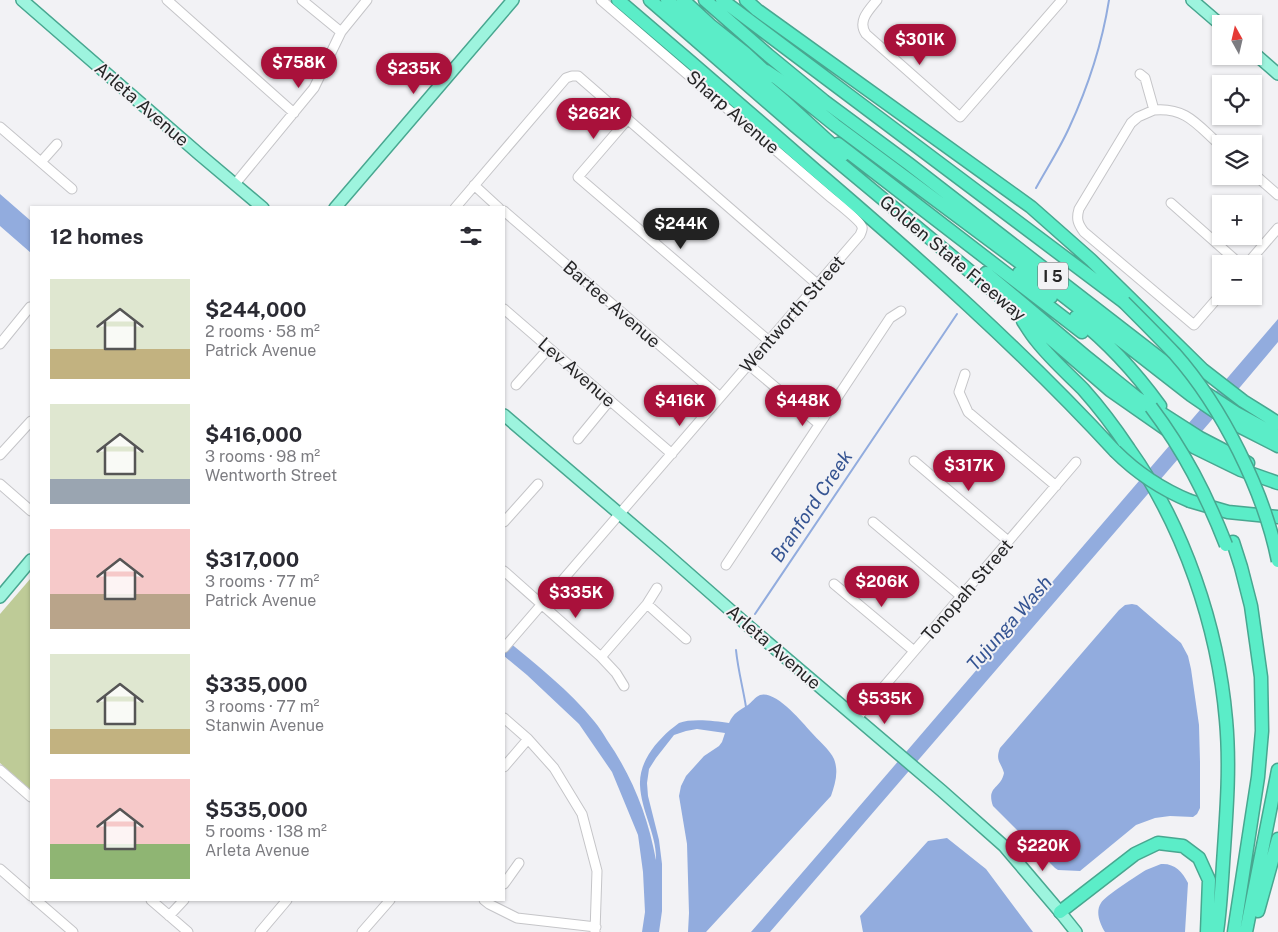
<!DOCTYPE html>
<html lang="en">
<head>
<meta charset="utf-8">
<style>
  :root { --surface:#fff; --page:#f7f7f7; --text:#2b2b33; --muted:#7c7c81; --accent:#a9113b }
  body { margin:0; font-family:"Public Sans",sans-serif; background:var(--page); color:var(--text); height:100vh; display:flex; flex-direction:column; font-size:19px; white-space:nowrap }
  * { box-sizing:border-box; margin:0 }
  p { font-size:16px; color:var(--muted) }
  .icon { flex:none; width:28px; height:28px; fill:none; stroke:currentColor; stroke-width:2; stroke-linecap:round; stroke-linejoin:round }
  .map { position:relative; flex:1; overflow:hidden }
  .side { position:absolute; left:30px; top:206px; width:475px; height:695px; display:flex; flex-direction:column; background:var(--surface); border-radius:0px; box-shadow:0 1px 4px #0004 }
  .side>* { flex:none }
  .needle { width:32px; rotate:352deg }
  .buttons { position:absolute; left:1212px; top:15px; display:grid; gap:10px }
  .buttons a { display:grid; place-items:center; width:50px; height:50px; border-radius:0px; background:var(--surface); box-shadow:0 1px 4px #0004; font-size:25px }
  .price { position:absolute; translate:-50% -42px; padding:0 11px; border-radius:18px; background:var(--accent); color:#fff; font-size:16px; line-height:32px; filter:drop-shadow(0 1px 2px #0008) }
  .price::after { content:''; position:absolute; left:50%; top:30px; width:15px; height:11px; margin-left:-8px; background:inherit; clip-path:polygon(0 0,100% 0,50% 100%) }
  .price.current { background:#222; color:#fff }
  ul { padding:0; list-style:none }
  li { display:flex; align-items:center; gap:15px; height:125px; padding:0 20px }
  li span { display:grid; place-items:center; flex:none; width:140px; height:100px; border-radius:0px; color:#555 }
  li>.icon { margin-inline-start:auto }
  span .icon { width:60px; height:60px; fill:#fffc; stroke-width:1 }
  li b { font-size:21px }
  h2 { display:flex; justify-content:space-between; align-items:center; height:60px; padding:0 20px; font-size:21px }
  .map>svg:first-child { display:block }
  .green { fill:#becb97 }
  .water { fill:#92acde }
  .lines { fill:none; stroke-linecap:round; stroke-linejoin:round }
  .stream { stroke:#92acde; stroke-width:2 }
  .minor-casing { stroke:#c5c5c8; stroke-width:11 }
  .major-casing { stroke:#48a790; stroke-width:14 }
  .highway-casing { stroke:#48a790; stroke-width:15 }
  .minor { stroke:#fff; stroke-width:9 }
  .major { stroke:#9df4de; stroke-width:11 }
  .highway { stroke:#5bedc8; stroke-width:12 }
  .highway-bridge-casing { stroke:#48a790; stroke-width:15; stroke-linecap:butt }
  .highway-bridge { stroke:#5bedc8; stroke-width:12 }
  .labels { text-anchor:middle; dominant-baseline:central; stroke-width:4; stroke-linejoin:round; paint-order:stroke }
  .shield { fill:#f2f2f5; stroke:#636365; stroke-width:1 }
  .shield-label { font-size:16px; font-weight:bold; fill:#262627 }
  .street-label { font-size:18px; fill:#262627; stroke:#f2f2f5 }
  .water-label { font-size:19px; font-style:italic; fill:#355492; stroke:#f2f2f5 }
</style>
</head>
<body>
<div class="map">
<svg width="1278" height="932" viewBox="0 0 1278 932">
  <rect width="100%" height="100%" fill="#f2f2f5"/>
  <path class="green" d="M 31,578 L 31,790 L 0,763 L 0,614 Z"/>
  <path class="water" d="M 0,194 L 31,221 L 31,253 L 0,226 Z
    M 1278,319 L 1278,342 L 1241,386 L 770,932 L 751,932 C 927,728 1103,523 1278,319 Z
    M 1132,604 L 1137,605 L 1181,643 L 1188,656 L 1191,669 L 1199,725 L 1200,762 L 1200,808 L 1197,814 L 1193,817 L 1170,816 L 1155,818 L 1136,825 L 1080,871 L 1058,870 L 1055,868 L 993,806 C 986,786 1001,789 1004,773 C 1001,762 995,761 1000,748 L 1119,610 L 1125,605 Z
    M 504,638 C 535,664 568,689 594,721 C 599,727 603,733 607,740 C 632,776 648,816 656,860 C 657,835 641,811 640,785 C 639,763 654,744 670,730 C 673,728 676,725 679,723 C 692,718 715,721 729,723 C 734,712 739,711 748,705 C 752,702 755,697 760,695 C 776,690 802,722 811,732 C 817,739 830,750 834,759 C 839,772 835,784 831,796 L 706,932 L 688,932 L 689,913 L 687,844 L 679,796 L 681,786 L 686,776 L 704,756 L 719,746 L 722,742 L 725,733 L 697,729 L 686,731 L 674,735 L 656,758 L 649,769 L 647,783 L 648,796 L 659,840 L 662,864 L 662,911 L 659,932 L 642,932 L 645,912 L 643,872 L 638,835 L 612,772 L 579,724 L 527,675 L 504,656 Z
    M 947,838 L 986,869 L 1033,932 L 863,932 L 860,916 L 928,841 Z
    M 1161,864 C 1174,863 1182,871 1188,883 L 1185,932 L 1105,932 C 1100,924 1095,912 1101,903 C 1105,896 1138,875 1146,870 C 1151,868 1156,866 1161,864 Z"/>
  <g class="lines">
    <path class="stream" d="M 1036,188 C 1047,168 1060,148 1069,128 C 1088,87 1102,44 1109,0
      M 755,614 L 957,314
      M 736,650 C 738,670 743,688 746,707"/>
    <defs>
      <path id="minor" d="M 167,0 L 294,113
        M 302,0 L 341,32
        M 877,0 C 869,10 857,21 866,34 L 960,117 L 1062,0
        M 1140,74 L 1145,78 L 1154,110 C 1187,107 1198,126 1221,146
        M 1154,110 L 1138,117 L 1131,123 L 1079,209 C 1076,219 1078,224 1084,232 L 1194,325 L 1221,294
        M 628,119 L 578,177 L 769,341
        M 0,127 L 72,189
        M 41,162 L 57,144
        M 1254,174 L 1278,195
        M 235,184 L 314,88 L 341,32 L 367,0
        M 474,185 L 499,208
        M 1171,203 L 1240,264
        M 455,208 L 566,78 L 572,76 L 578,76 L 817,284
        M 504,211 L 720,397
        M 1247,264 L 1278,228
        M 504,309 L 672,454
        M 0,344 L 30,307
        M 749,365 L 819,424
        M 965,374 L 959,392 L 968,412 L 1056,486
        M 516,385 L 549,348
        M 578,439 L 610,400
        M 0,455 L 31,421
        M 914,461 L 1008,541
        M 0,484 L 31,511
        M 504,522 L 538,484
        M 873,522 L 962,597
        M 726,565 L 890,318 L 901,311
        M 504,571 L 601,657 L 616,673 L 624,686
        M 834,584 L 914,651
        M 647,604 L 686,639
        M 504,648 L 860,235 C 861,232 863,230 862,227 C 861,221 835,201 829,196 L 601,0
        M 601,657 L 647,604 L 657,588
        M 504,718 L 528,739 L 554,768 L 582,814 L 597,871 L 595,932
        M 857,718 L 1076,462
        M 504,767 L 528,739
        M 0,770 L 31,797
        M 0,869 L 31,896
        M 504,884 L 519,863
        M 36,900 L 73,932
        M 151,900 L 188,932
        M 484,900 L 489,904 L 517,918 L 596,927
        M 169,916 L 184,900
        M 260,932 L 287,900
        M 362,932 L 390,900"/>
      <path id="major" d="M 22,0 L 199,154 L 263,208
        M 1192,0 L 1221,25
        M 1254,53 L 1278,74
        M 335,208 L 513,0
        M 504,415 L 663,551 L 746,624 L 942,791 L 1004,846 L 1060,912 L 1076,932
        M 0,597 L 31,560"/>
      <path id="highway" d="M 618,0 C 684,56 750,113 815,170 C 919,259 1022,350 1115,451
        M 650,0 L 794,125 L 1044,333 L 1110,390 L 1173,434 L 1194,447 L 1241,470 L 1278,483
        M 667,0 L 783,100 L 843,155
        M 683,0 L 710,25 L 745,53 L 770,76
        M 705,0 L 768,55 L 824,101 L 909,164 L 1198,388 L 1236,413 L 1278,436
        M 722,0 L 1124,302
        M 746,0 L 757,10 L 1031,207 L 1091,260 L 1203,370 L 1243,401 L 1278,423
        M 766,71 L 778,79 L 835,125 L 1038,276 L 1191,395 L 1229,421 L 1278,446
        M 838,144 L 1082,332
        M 986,273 L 1085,356 L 1136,397 L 1200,438 L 1248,463
        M 1019,273 L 1051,297
        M 1076,317 C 1109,343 1136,373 1160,406
        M 1023,321 C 1027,327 1031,334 1036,340 C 1050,358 1067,373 1083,389 C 1100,408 1115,428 1129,449 C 1184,526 1218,627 1226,720 C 1230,763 1227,806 1224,849 C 1222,877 1221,904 1217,932
        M 1190,501 L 1228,512 L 1278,517
        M 1233,542 L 1241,567 L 1251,606 L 1261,677 L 1262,731 L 1258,777 L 1234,932
        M 1258,911 L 1278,839
        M 1060,912 L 1135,854 L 1158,843 L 1183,846 L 1199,858 L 1209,880 L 1207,932
        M 1246,932 L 1278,770"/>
    </defs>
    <use href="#minor" class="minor-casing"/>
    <use href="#major" class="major-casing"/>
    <use href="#highway" class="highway-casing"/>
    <use href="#minor" class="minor"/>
    <use href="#major" class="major"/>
    <use href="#highway" class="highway"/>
    <defs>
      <path id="highway-bridge" d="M 1124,302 C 1141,319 1158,336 1175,354 C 1222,407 1264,491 1278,561
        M 1151,407 C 1184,451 1206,494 1226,545
        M 1115,451 C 1137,473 1161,489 1190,501"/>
    </defs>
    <use href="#highway-bridge" class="highway-bridge-casing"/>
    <use href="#highway-bridge" class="highway-bridge"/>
  </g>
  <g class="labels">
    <rect class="shield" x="1038" y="262.5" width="30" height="27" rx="4"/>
    <g class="shield-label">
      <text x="1053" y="276">I 5</text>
    </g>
    <g class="street-label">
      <text transform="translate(142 104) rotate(41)">Arleta Avenue</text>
      <text transform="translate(733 112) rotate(41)">Sharp Avenue</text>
      <text transform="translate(953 258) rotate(40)">Golden State Freeway</text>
      <text transform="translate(612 304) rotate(41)">Bartee Avenue</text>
      <text transform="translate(792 314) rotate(-49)">Wentworth Street</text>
      <text transform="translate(577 372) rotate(41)">Lev Avenue</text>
      <text transform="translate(967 590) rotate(-49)">Tonopah Street</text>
      <text transform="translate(774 647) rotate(41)">Arleta Avenue</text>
    </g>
    <g class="water-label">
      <text transform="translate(811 506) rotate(-56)">Branford Creek</text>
      <text transform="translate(1009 623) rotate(-49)">Tujunga Wash</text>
    </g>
  </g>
</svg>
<div class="buttons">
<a><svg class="needle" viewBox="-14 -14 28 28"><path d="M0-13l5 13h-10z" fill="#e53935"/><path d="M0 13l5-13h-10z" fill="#7c7c81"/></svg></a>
<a><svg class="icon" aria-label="locate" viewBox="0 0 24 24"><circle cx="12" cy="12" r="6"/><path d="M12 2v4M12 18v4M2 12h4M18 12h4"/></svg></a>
<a><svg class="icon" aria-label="layers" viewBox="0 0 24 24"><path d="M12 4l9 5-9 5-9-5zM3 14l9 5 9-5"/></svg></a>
<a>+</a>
<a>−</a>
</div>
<b class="price" style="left:920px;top:66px">$301K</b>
<b class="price" style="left:299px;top:89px">$758K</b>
<b class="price" style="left:414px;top:95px">$235K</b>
<b class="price" style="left:594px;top:140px">$262K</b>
<b class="price current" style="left:681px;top:250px">$244K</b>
<b class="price" style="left:680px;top:427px">$416K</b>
<b class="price" style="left:803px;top:427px">$448K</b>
<b class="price" style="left:969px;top:492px">$317K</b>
<b class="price" style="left:882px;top:608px">$206K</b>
<b class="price" style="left:576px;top:619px">$335K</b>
<b class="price" style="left:885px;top:725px">$535K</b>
<b class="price" style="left:1043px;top:872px">$220K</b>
<section class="side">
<h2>12 homes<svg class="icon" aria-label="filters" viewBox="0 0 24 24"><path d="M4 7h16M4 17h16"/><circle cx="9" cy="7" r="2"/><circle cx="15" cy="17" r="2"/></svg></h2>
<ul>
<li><span style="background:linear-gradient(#dfe7d0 70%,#c2b280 0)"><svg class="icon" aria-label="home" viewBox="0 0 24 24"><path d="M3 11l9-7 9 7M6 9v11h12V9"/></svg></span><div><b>$244,000</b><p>2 rooms · 58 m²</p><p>Patrick Avenue</p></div></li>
<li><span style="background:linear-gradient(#dfe7d0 75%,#9aa5b1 0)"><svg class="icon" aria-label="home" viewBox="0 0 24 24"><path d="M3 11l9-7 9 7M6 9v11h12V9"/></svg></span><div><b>$416,000</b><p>3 rooms · 98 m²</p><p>Wentworth Street</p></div></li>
<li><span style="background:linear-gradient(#f6c9c9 65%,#b9a48a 0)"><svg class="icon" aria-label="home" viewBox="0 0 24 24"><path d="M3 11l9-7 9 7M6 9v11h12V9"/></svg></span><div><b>$317,000</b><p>3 rooms · 77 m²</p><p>Patrick Avenue</p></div></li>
<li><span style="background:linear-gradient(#dfe7d0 75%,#c2b280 0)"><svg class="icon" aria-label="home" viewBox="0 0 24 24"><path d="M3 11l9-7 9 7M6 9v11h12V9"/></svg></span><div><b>$335,000</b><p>3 rooms · 77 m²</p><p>Stanwin Avenue</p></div></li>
<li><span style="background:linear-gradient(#f6c9c9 65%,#8fb573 0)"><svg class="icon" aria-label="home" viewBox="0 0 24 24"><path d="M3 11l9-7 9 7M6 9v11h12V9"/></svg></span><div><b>$535,000</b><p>5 rooms · 138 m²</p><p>Arleta Avenue</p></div></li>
</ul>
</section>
</div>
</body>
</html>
